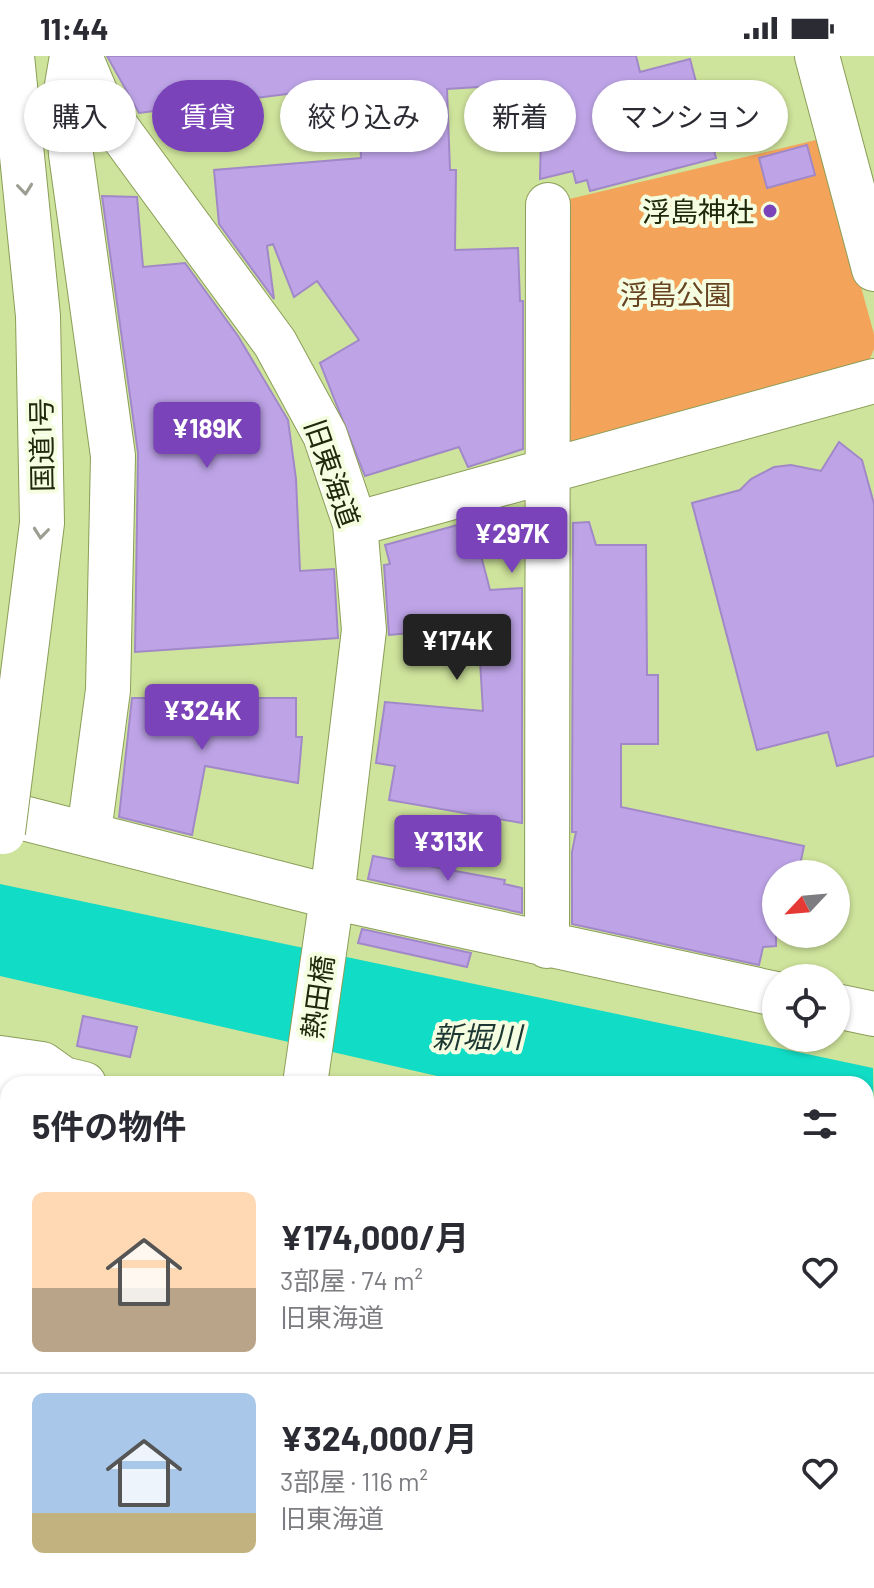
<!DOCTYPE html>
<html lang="ja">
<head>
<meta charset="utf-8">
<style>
  :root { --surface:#fff; --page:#f2f2f3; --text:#2b2b33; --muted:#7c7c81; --line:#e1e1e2; --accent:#7a43b9 }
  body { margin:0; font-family:Barlow,"Noto Sans JP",sans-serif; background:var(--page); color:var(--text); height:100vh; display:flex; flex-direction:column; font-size:30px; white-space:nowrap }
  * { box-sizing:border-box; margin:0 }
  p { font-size:26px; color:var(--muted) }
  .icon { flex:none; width:44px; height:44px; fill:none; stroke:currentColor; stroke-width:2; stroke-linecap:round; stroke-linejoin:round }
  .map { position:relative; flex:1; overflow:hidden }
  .sheet { position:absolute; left:0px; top:1020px; width:874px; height:512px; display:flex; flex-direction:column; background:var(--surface); border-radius:24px 24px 0 0; box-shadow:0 2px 6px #0004 }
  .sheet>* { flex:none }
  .hud { position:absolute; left:24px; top:24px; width:826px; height:72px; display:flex; gap:16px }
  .needle { width:52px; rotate:244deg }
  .tools { position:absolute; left:762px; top:804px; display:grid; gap:16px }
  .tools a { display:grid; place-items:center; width:88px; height:88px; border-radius:50%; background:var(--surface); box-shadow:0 2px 6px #0004; font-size:40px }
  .price { position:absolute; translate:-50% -68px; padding:0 18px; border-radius:8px; background:var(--accent); color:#fff; font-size:26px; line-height:52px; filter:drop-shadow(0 2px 4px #0008) }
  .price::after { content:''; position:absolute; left:50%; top:48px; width:24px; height:18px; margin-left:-12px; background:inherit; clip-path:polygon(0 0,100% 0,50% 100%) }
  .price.active { background:#222; color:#fff }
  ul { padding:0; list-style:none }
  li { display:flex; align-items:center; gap:24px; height:200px; padding:0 32px }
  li+li { border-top:2px solid var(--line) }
  li span { display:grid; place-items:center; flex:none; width:224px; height:160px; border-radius:12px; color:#555 }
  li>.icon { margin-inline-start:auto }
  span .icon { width:96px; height:96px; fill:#fffc; stroke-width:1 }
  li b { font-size:34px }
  h2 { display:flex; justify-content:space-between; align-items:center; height:96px; padding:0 32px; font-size:34px }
  .chip { padding:0 28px; border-radius:36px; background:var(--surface); box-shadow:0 2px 6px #0004; font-size:28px; line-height:72px }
  .chip.active { background:var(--accent); color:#fff }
  .status { display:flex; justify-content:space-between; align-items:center; height:56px; padding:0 40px; background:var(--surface); direction:ltr }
  .status svg { height:22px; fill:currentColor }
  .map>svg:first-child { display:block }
  .green { fill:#f4a45a }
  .water { fill:#11dcc5 }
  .building { fill:#bea4e7; stroke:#a188c8; stroke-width:2 }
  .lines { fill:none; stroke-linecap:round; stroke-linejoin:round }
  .minor-casing { stroke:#8b9e58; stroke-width:46 }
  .minor { stroke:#fff; stroke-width:44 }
  .highway-bridge-casing { stroke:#8b9e58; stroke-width:46; stroke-linecap:butt }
  .highway-bridge { stroke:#fff; stroke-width:44 }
  .oneway { stroke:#9b9e91 }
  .poi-dot { fill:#7a43b9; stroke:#f5fee1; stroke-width:3 }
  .labels { text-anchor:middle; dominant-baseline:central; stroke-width:8; stroke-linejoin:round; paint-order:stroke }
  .poi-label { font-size:28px; fill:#21280b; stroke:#f5fee1; text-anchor:end }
  .park-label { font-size:28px; fill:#674321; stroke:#f5fee1 }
  .street-label { font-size:28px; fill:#21280b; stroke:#f5fee1 }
  .water-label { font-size:30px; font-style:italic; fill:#1d3833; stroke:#f5fee1 }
</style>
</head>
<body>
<div class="status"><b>11:44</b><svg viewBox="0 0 49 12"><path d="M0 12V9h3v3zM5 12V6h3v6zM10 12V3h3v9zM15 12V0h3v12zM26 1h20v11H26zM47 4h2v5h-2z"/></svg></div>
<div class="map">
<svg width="874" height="1532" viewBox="0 0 874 1532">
  <rect width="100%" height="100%" fill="#cee39b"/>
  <path class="green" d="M 820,83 L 874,278 L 874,293 L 868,307 L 568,388 L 561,145 Z"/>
  <path class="water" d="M 0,828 L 873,1012 L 874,1119 L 866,1117 L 866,1028 L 472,1028 L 0,920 Z"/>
  <path class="building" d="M 107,0 L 636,0 L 640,16 L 690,3 L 716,102 L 590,135 L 587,124 L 576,127 L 573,115 L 540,123 L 542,27 L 447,33 L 450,114 L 456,114 L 455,194 L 518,192 L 520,245 L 523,245 L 523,393 L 468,411 L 459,391 L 365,420 L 320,307 L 359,284 L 317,225 L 294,241 L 273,188 L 267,190 L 274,243 L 219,168 L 214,114 L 361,102 L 357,29 L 139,57 Z
    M 807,89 L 815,119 L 767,132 L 759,102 Z
    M 102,140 L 137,141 L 143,211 L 185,207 L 238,280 L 288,364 L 296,423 L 300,515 L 334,513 L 338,582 L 135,596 L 138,397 Z
    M 839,386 L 862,404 L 874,448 L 874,700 L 837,710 L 828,676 L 757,694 L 692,447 L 740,434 L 751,423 L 774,411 L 791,409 L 821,415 Z
    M 472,465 L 490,534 L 522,532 L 522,767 L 389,744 L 395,710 L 376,707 L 385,646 L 483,655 L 478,571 L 389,579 L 384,509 L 390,508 L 385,489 Z
    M 589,466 L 596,489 L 646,489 L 647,619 L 658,619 L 658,688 L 621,688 L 621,751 L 804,790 L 798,818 L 776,818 L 776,890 L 763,891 L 759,909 L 572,868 L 572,796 L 576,776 L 572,776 L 573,467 Z
    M 132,642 L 296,642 L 296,681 L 302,681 L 298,727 L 205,710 L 192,779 L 119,761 Z
    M 373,800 L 505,824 L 504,828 L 522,832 L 522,857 L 368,823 Z
    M 362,873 L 471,897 L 467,911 L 358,887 Z
    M 83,960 L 137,971 L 130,1001 L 77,990 Z"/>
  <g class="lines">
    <defs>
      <path id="minor" d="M 72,0 L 66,35 L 71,98 L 113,400 L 108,634 L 89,776
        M 80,0 L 101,50 L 275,287 L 325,379 L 355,468 L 364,574 L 332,841 L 305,1028
        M 817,0 L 874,213
        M 355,468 L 874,325
        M 0,756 L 332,841 L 776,938
        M 547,890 L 548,149
        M 836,950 L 874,958
        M 0,1002 L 42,1008 L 63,1023 L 84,1028
        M 0,1039 L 8,1035
        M 866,1205 L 874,1208
        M 0,1431 L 8,1433
        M 515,1524 L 572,1532
        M 203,1532 L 207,1524"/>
    </defs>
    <use href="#minor" class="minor-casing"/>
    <use href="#minor" class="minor"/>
    <defs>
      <path id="highway-bridge" d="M 3,776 L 42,467 L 38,260 L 12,0"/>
    </defs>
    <use href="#highway-bridge" class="highway-bridge-casing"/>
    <use href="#highway-bridge" class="highway-bridge"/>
  </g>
  <defs><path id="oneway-chevron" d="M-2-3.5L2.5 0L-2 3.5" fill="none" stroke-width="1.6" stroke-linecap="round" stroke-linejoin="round" transform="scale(2)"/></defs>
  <g class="oneway">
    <use href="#oneway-chevron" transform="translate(25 133) rotate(84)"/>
    <use href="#oneway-chevron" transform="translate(41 477) rotate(96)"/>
  </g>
  <circle class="poi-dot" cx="770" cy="155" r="8"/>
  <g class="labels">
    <g class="poi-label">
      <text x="754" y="155">浮島神社</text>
    </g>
    <g class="park-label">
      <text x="676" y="238">浮島公園</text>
    </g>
    <g class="street-label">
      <text transform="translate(41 389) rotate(-91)">国道1号</text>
      <text transform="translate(333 417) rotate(71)">旧東海道</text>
      <text transform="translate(317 941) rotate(-82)">熱田橋</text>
    </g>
    <g class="water-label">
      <text x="477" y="980">新堀川</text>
    </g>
  </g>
</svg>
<div class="tools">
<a><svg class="needle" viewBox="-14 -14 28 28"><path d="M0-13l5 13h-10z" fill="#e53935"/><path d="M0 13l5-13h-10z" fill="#7c7c81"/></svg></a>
<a><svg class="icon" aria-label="locate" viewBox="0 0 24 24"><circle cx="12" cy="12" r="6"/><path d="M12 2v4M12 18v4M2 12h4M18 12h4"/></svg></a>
</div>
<b class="price" style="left:207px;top:414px">¥189K</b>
<b class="price" style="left:512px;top:519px">¥297K</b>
<b class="price active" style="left:457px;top:626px">¥174K</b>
<b class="price" style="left:202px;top:696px">¥324K</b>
<b class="price" style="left:448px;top:827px">¥313K</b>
<div class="hud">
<a class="chip">購入</a>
<a class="chip active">賃貸</a>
<a class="chip">絞り込み</a>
<a class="chip">新着</a>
<a class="chip">マンション</a>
</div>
<section class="sheet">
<h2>5件の物件<svg class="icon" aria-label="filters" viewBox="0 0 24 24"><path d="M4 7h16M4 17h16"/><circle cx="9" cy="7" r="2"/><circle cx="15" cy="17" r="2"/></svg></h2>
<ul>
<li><span style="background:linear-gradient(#ffd9b3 60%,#b9a48a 0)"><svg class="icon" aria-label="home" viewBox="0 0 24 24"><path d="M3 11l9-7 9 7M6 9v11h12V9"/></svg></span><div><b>¥174,000/月</b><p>3部屋 · 74 m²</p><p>旧東海道</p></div><svg class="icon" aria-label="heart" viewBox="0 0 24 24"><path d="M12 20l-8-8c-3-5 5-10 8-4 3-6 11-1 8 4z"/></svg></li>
<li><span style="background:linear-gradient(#a9c7e8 75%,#c2b280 0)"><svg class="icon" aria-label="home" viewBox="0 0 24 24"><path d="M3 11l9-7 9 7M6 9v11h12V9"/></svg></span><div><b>¥324,000/月</b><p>3部屋 · 116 m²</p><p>旧東海道</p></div><svg class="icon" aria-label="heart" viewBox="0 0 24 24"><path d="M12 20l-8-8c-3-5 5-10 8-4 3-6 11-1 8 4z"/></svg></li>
</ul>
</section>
</div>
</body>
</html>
